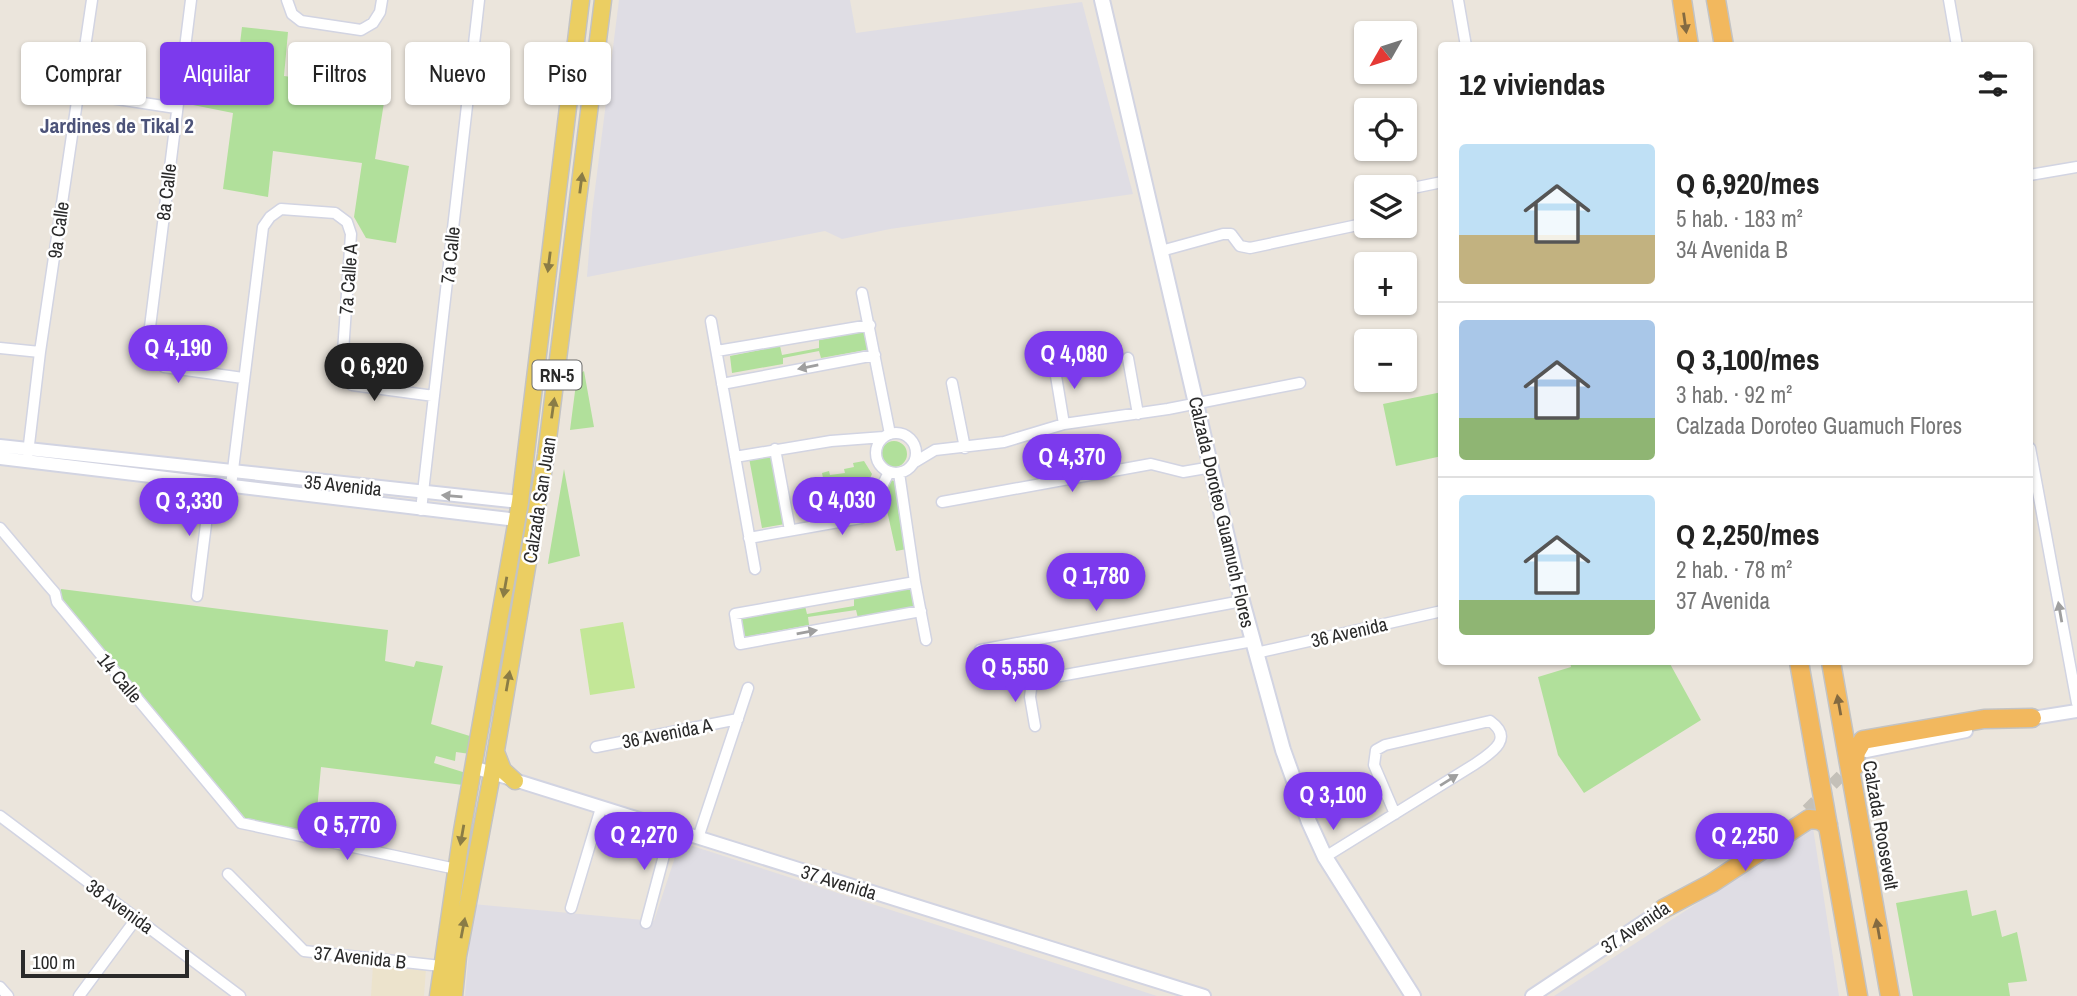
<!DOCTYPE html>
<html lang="es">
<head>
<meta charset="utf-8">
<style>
  :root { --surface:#fff; --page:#f6f6f6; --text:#222; --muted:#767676; --line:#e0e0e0; --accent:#7c3aed }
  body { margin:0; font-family:"Archivo Narrow",sans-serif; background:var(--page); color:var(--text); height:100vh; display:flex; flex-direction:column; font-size:26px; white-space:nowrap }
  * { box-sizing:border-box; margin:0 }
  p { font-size:23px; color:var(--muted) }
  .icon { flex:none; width:38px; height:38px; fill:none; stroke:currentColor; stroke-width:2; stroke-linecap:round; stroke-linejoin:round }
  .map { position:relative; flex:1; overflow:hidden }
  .side { position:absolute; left:1438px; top:42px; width:595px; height:623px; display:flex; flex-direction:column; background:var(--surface); border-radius:7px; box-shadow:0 2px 5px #0004 }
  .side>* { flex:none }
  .top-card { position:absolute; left:21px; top:42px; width:665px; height:63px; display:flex; gap:14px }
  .needle { width:46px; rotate:231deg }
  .fabs { position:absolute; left:1354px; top:21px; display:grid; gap:14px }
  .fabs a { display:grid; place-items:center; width:63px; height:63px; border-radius:7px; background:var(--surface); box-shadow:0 2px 5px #0004; font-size:35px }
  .scale { position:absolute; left:21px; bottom:18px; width:168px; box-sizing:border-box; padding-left:7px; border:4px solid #2a2a2a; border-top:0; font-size:19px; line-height:24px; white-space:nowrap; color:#2a2a2a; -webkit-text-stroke:5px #fff; paint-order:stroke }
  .price { position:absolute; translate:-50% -60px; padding:0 16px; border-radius:24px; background:var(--accent); color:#fff; font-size:23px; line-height:46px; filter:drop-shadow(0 2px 4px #0008) }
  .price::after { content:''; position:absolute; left:50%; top:42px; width:21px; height:16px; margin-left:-10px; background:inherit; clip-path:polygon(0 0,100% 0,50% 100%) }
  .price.active { background:#222; color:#fff }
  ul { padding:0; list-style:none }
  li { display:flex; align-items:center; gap:21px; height:175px; padding:0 21px }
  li+li { border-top:2px solid var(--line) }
  li span { display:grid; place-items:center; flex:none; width:196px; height:140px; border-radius:7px; color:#555 }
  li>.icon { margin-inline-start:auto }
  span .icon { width:84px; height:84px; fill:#fffc; stroke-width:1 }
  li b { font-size:30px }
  h2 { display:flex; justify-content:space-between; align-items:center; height:84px; padding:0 21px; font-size:30px }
  .chip { padding:0 24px; border-radius:7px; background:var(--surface); box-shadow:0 2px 5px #0004; font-size:24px; line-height:63px }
  .chip.active { background:var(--accent); color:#fff }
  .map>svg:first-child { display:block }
  .industrial { fill:#dfdde4 }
  .education { fill:#ece3cc }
  .green { fill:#b1e09b }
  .pitch { fill:#c3e797 }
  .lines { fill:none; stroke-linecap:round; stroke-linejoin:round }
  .tertiary-tunnel { stroke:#c4c0b8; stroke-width:12; stroke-dasharray:12 6; stroke-linecap:butt }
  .minor-casing { stroke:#d2d4e2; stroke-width:13 }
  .tertiary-casing { stroke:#d2d4e2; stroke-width:16 }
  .secondary-casing { stroke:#d2d4e2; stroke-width:18 }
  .primary-casing { stroke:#c3c3c3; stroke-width:19 }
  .trunk-casing { stroke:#c3c3c3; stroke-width:21 }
  .minor { stroke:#fff; stroke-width:10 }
  .tertiary { stroke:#fff; stroke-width:12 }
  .secondary { stroke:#fff; stroke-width:14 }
  .primary { stroke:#ebce62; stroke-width:16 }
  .trunk { stroke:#f2b85e; stroke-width:18 }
  .oneway { fill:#846a41 }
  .oneway2 { fill:#8a7c46 }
  .oneway3 { fill:#9f9f9f }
  .labels { text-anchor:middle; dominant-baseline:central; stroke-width:5; stroke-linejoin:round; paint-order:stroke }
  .shield { fill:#fff; stroke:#6a6a6a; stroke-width:2 }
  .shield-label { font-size:18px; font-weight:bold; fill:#2a2a2a }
  .street-label { font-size:19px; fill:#2a2a2a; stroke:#fff }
  .neighbourhood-label { font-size:21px; font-weight:bold; fill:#4c5379; stroke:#fff }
</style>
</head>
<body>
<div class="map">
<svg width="2077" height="996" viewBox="0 0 2077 996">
  <rect width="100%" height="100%" fill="#ebe5dc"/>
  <path class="industrial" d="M 619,0 L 850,0 L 856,33 L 1082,2 L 1133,194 L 890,229 L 842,239 L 825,231 L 587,277 L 592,213 Z
    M 1813,828 L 1839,996 L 1554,996 Z
    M 680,842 L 1157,996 L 465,996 L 473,904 L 654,921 Z"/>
  <path class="education" d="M 373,965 L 426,968 L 424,996 L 371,996 Z"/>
  <path class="green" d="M 242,27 L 288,32 L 284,76 L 386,90 L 375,159 L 409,166 L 396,243 L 366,238 L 354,217 L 362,163 L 273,151 L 268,197 L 223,189 L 233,113 L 193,105 L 195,87 L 234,93 Z
    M 868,331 L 871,349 L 821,358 L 819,351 L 783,358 L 783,364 L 732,373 L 730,356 L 780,346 L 782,355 L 819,348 L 819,340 Z
    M 584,371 L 594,427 L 570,430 L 577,376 Z
    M 1442,392 L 1442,456 L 1396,466 L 1383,404 Z
    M881 454a13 13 0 1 1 26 0a13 13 0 1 1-26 0Z
    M 772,454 L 785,524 L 762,528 L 749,458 Z
    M 864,461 L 872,474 L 859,502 L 864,506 L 862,511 L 831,517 L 822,473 L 829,471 L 830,475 L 845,473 L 844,469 L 854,467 L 853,463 Z
    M 564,469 L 580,556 L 548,564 L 548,563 Z
    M 891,480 L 897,482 L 899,488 L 898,510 L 907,549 L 896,551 L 884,497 Z
    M 912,588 L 916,606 L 858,618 L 856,610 L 808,617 L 809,625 L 744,637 L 742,619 L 805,606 L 807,614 L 854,606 L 854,599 Z
    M 61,589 L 388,630 L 385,661 L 414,667 L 416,661 L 443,666 L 431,724 L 473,737 L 470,754 L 456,752 L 455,761 L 436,756 L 434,763 L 466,773 L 463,785 L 321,767 L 317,810 L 311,834 L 246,819 L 61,602 Z
    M 1570,662 L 1669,662 L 1701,720 L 1584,793 L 1558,755 L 1538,677 L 1571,667 Z
    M 1967,890 L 1972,916 L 1996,910 L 2002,937 L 2017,932 L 2027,981 L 2008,983 L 2010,996 L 1913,996 L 1896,903 Z"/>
  <path class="pitch" d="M 623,622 L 635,688 L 590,695 L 580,629 Z"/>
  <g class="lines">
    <path class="tertiary-tunnel" d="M 1807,810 L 1854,763"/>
    <defs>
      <path id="minor" d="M 191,0 L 148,343 L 152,355 L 164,367 L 243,378
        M 287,0 L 292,14 L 301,21 L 361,30 L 373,23 L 380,12 L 382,0
        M 1458,0 L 1466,46
        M 1949,0 L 1957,46
        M 78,93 L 176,108
        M 2030,175 L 2077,167
        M 1405,195 L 1413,188 L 1442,182
        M 1161,251 L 1223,234 L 1231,234 L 1240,246 L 1250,248 L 1367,223
        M 862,293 L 890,434
        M 711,321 L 755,569
        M 0,348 L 40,352
        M 717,351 L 870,325
        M 1128,358 L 1138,414
        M 1054,364 L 1064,424
        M 952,383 L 965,448
        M 722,384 L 875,355
        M876 453a20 20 0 1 1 40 0a20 20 0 1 1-40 0Z
        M 2030,448 L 2077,703
        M 775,449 L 790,530
        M 28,453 L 40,352 L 92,0
        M 735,457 L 831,441 L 884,437
        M 915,462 L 935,450 L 1004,442 L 1064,424 L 1168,409 L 1300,383
        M 899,473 L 915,582 L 926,640
        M 231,486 L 263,227 L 270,217 L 281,209 L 335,213 L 347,222 L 351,234 L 342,367 L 352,385 L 434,396
        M 942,502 L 1151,464 L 1183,472 L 1212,467
        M 421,510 L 479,0
        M 0,528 L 48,585 L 55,593 L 57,602 L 241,823 L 456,869
        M 749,538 L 861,518 L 870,511 L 889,472
        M 915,582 L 735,614 L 740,644 L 921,611
        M 197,596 L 211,484
        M 980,650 L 1242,601
        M 1256,653 L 1442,611
        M 1035,726 L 1030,697 L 1032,681 L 1253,641
        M 596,747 L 738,719
        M 0,816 L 240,996
        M 698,838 L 748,688
        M 1325,857 L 1475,764 C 1491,753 1515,739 1490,721 L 1385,745 L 1376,750 L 1374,765 L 1395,814
        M 228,874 L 304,951 L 441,966
        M 571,908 L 601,808
        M 646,923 L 671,829
        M 0,987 L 8,996
        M 79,996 L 136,919"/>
      <path id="tertiary" d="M 0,446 L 520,502
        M 0,458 L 517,520
        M 2026,719 L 2077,711
        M 1866,751 L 1966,731
        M 473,767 L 1204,996
        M 1532,996 L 1669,905"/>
      <path id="secondary" d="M 1102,0 L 1242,601 L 1283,750 L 1309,822 L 1325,857 L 1413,996"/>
      <path id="primary" d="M 496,752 L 503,770 L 515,781
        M 438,996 L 462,831 L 520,502 L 581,0
        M 454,996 L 458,956 L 492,774 L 546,455 L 603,0"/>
      <path id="trunk" d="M 1682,0 L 1689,46
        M 1716,0 L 1724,46
        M 1799,662 L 1858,996
        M 1831,662 L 1890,996
        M 1854,767 L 1856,752 L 1863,740 L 1984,719 L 2032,718
        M 1663,909 L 1712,883 L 1809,819 L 1819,820 L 1828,825"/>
    </defs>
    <use href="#minor" class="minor-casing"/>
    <use href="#tertiary" class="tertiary-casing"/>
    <use href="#secondary" class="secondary-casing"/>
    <use href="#primary" class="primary-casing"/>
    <use href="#trunk" class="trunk-casing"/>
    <use href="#minor" class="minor"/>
    <use href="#tertiary" class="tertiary"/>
    <use href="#secondary" class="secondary"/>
    <use href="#primary" class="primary"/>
    <use href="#trunk" class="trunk"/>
  </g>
  <defs><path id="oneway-solid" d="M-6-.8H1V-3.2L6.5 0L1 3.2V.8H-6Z" transform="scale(1.75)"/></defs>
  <g class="oneway">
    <use href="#oneway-solid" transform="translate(1685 23) rotate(82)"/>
    <use href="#oneway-solid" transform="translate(1839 705) rotate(-100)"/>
    <use href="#oneway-solid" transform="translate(1878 929) rotate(-100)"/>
  </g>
  <g class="oneway2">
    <use href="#oneway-solid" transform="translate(581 183) rotate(-83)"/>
    <use href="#oneway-solid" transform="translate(549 262) rotate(97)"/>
    <use href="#oneway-solid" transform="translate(553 408) rotate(-82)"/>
    <use href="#oneway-solid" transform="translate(505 587) rotate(100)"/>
    <use href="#oneway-solid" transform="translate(508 681) rotate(-80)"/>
    <use href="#oneway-solid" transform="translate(462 835) rotate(100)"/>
    <use href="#oneway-solid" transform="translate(463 928) rotate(-79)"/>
  </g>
  <g class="oneway3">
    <use href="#oneway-solid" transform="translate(808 367) rotate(169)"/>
    <use href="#oneway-solid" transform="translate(452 496) rotate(-175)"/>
    <use href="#oneway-solid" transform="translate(2060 612) rotate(-100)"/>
    <use href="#oneway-solid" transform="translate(807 632) rotate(-10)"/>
    <use href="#oneway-solid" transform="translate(1449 780) rotate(-32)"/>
  </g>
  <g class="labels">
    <rect class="shield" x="532.5" y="360.5" width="49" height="29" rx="5"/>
    <g class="shield-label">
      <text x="557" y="375">RN-5</text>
    </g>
    <g class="street-label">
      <text transform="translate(166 192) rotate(-83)">8a Calle</text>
      <text transform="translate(58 230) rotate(-82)">9a Calle</text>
      <text transform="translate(450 255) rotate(-84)">7a Calle</text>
      <text transform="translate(348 279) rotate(-86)">7a Calle A</text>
      <text transform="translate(343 485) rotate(6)">35 Avenida</text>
      <text transform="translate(539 500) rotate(-81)">Calzada San Juan</text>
      <text transform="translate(1222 512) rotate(77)">Calzada Doroteo Guamuch Flores</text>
      <text transform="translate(1349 632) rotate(-13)">36 Avenida</text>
      <text transform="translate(120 678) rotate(50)">14 Calle</text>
      <text transform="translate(667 733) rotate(-11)">36 Avenida A</text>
      <text transform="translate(1881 825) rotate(80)">Calzada Roosevelt</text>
      <text transform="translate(839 882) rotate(17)">37 Avenida</text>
      <text transform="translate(120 906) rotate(36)">38 Avenida</text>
      <text transform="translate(1635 927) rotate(-34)">37 Avenida</text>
      <text transform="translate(360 957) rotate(6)">37 Avenida B</text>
    </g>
    <g class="neighbourhood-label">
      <text x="117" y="125">Jardines de Tikal 2</text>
    </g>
  </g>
</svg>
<div class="fabs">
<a><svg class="needle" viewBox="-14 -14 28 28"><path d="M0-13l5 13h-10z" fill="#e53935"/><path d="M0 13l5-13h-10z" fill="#767676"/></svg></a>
<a><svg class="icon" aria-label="locate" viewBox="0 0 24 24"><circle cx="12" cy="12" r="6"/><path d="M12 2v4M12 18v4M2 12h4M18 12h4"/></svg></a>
<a><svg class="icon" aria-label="layers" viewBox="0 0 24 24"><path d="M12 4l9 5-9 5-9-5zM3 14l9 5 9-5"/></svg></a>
<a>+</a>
<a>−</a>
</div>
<div class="scale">100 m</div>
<b class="price" style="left:178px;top:385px">Q 4,190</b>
<b class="price" style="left:1074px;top:391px">Q 4,080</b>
<b class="price active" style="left:374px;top:403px">Q 6,920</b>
<b class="price" style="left:1072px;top:494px">Q 4,370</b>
<b class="price" style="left:842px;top:537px">Q 4,030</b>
<b class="price" style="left:189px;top:538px">Q 3,330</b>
<b class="price" style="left:1096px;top:613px">Q 1,780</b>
<b class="price" style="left:1015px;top:704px">Q 5,550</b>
<b class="price" style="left:1333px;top:832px">Q 3,100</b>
<b class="price" style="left:347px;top:862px">Q 5,770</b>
<b class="price" style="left:644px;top:872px">Q 2,270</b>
<b class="price" style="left:1745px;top:873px">Q 2,250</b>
<div class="top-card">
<a class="chip">Comprar</a>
<a class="chip active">Alquilar</a>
<a class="chip">Filtros</a>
<a class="chip">Nuevo</a>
<a class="chip">Piso</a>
</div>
<section class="side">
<h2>12 viviendas<svg class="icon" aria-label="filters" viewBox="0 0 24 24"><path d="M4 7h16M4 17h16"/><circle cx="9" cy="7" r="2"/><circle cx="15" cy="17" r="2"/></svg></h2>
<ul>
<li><span style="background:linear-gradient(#bfe0f5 65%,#c2b280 0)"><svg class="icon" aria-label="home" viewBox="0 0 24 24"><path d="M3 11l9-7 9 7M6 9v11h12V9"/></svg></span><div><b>Q 6,920/mes</b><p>5 hab. · 183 m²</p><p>34 Avenida B</p></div></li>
<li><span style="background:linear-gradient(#a9c7e8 70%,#8fb573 0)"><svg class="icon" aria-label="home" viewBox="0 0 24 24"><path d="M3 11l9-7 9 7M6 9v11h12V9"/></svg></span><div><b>Q 3,100/mes</b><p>3 hab. · 92 m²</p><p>Calzada Doroteo Guamuch Flores</p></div></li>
<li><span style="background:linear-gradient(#bfe0f5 75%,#8fb573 0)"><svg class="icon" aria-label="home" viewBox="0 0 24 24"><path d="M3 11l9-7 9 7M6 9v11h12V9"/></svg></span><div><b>Q 2,250/mes</b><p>2 hab. · 78 m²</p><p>37 Avenida</p></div></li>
</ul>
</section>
</div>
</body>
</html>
